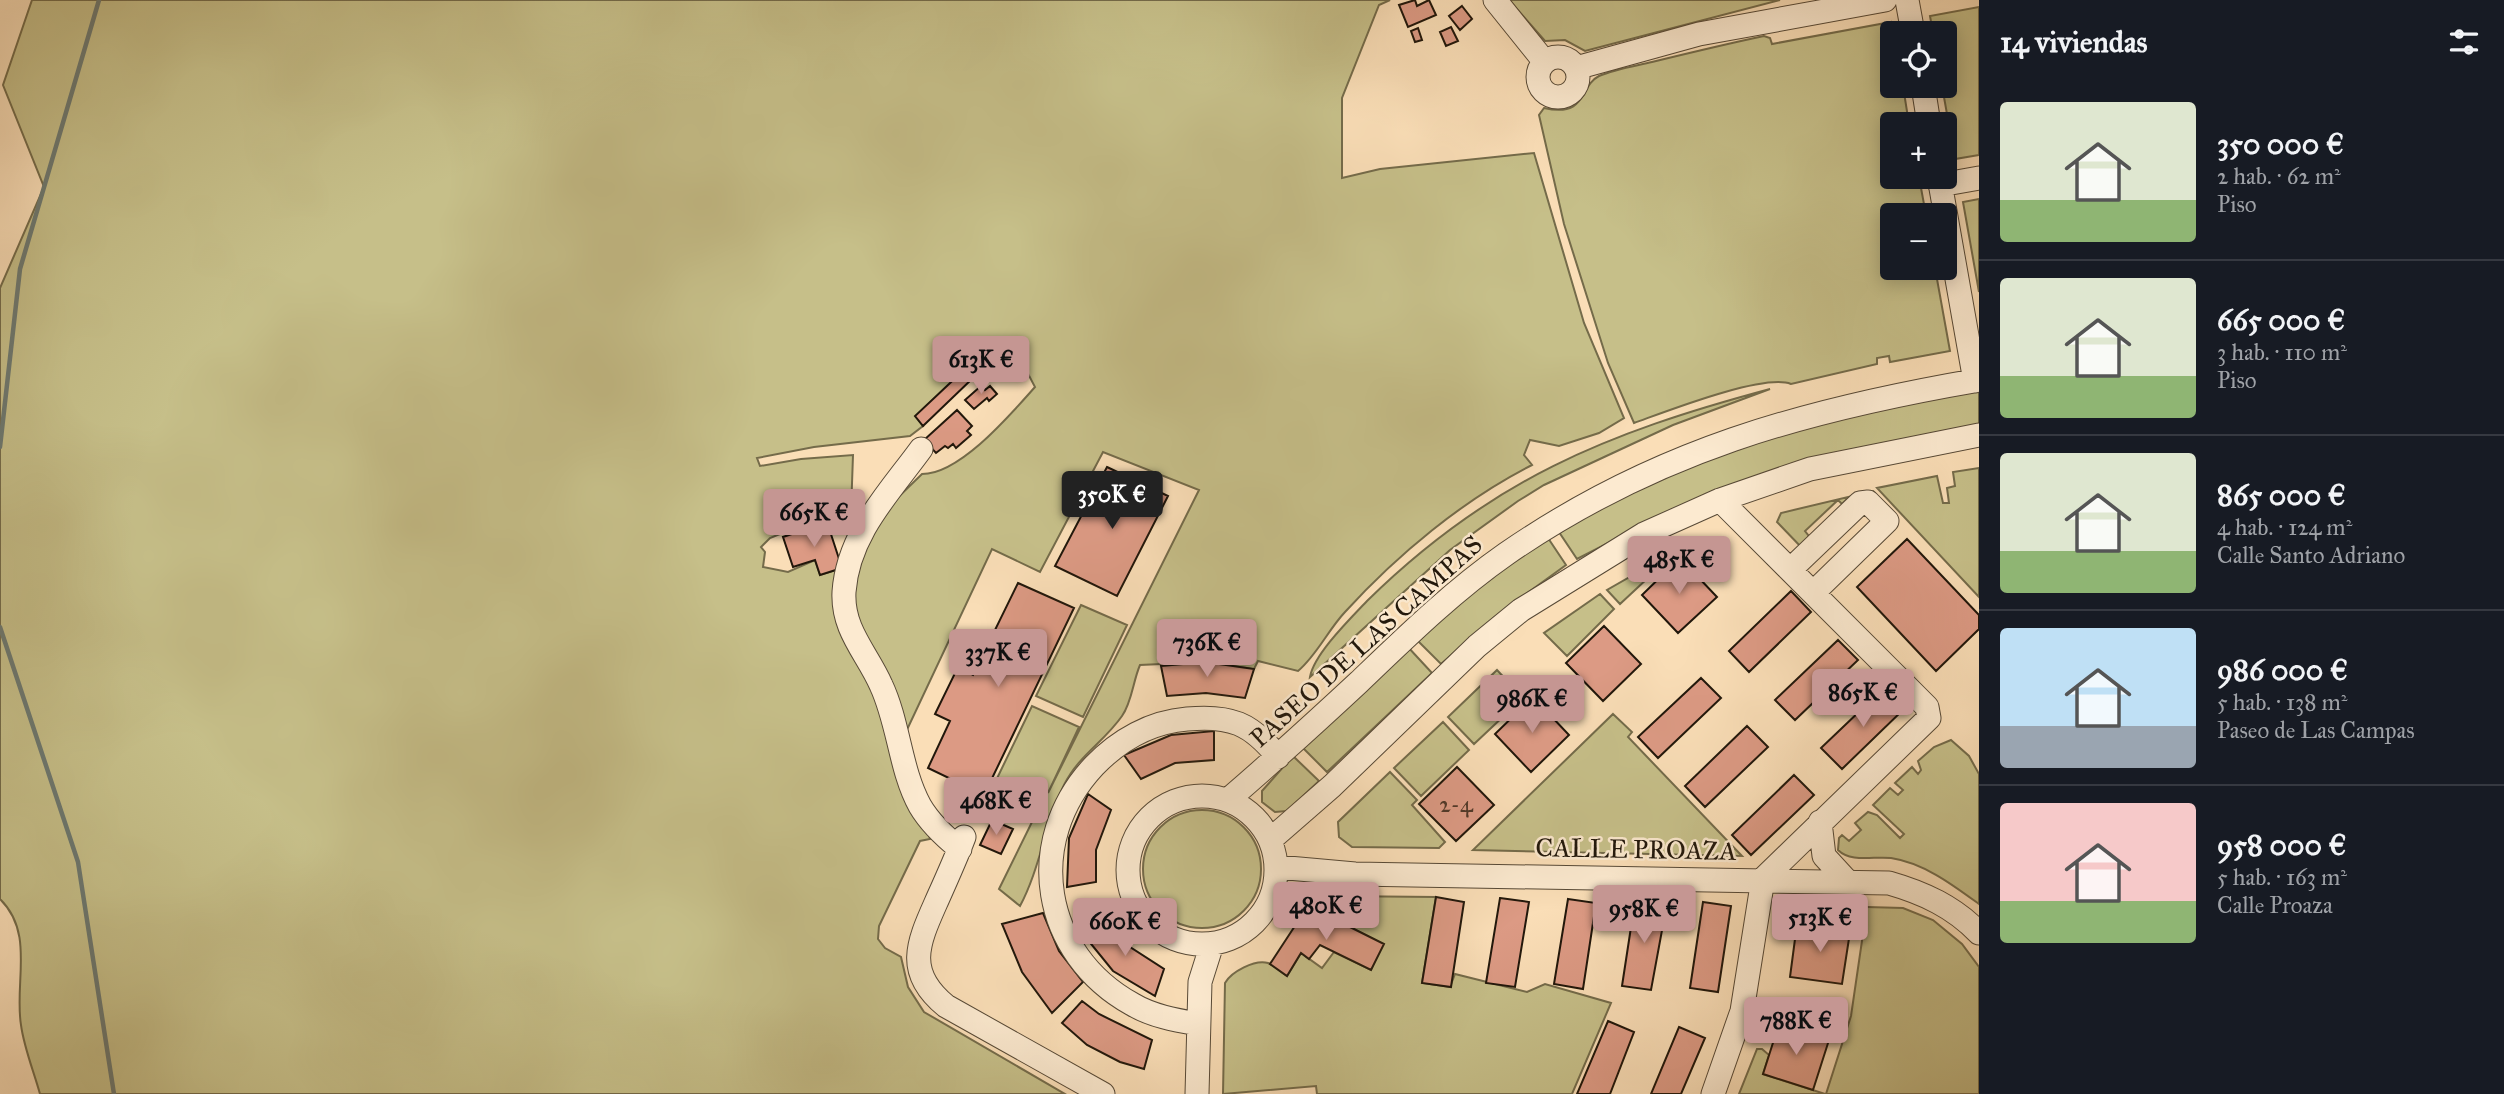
<!DOCTYPE html>
<html lang="es">
<head>
<meta charset="utf-8">
<style>
  :root { --surface:#171b24; --page:#20242c; --text:#f1f3f6; --muted:#9ea1a6; --line:#363941; --accent:#c59692 }
  body { margin:0; font-family:"IM FELL Great Primer",serif; background:var(--page); color:var(--text); height:100vh; display:flex; flex-direction:column; font-size:26px; white-space:nowrap }
  * { box-sizing:border-box; margin:0 }
  p { font-size:23px; color:var(--muted) }
  .icon { flex:none; width:38px; height:38px; fill:none; stroke:currentColor; stroke-width:2; stroke-linecap:round; stroke-linejoin:round }
  .map { position:relative; flex:1; overflow:hidden }
  .drawer { display:flex; flex-direction:column; background:var(--surface); width:525px }
  .drawer>* { flex:none }
  .buttons { position:absolute; left:1880px; top:21px; display:grid; gap:14px }
  .buttons a { display:grid; place-items:center; width:77px; height:77px; border-radius:7px; background:var(--surface); box-shadow:0 4px 18px #0003; font-size:35px }
  .price { position:absolute; translate:-50% -60px; padding:0 16px; border-radius:7px; background:var(--accent); color:#111; font-size:23px; line-height:46px; filter:drop-shadow(0 2px 4px #0008) }
  .price::after { content:''; position:absolute; left:50%; top:42px; width:21px; height:16px; margin-left:-10px; background:inherit; clip-path:polygon(0 0,100% 0,50% 100%) }
  .price.active { background:#222; color:#fff }
  ul { padding:0; list-style:none }
  li { display:flex; align-items:center; gap:21px; height:175px; padding:0 21px }
  li+li { border-top:2px solid var(--line) }
  li span { display:grid; place-items:center; flex:none; width:196px; height:140px; border-radius:7px; color:#555 }
  li>.icon { margin-inline-start:auto }
  span .icon { width:84px; height:84px; fill:#fffc; stroke-width:1 }
  li b { font-size:30px }
  h2 { display:flex; justify-content:space-between; align-items:center; height:84px; padding:0 21px; font-size:30px }
  main { display:flex; flex:1; min-height:0 }
  .map>svg:first-child { display:block }
  .green { fill:#c6bf89; stroke:#746b4a; stroke-width:2 }
  .lines { fill:none; stroke-linecap:round; stroke-linejoin:round }
  .stream { stroke:#6d7971; stroke-width:4.5 }
  .building { fill:#dc9a84; stroke:#21170b; stroke-width:2 }
  .minor-casing { stroke:#574936; stroke-width:25 }
  .minor { stroke:#fcead0; stroke-width:23 }
  .labels { text-anchor:middle; dominant-baseline:central; stroke-width:5; stroke-linejoin:round; paint-order:stroke }
  .number-label { font-size:23px; fill:#503829 }
  .street-label { font-size:26px; fill:#21170b; stroke:#fcead0 }
</style>
</head>
<body>
<main>
<div class="map">
<svg width="1979" height="1094" viewBox="0 0 1979 1094">
  <rect width="100%" height="100%" fill="#fadeb7"/>
  <filter id="stains"><feTurbulence type="fractalNoise" baseFrequency=".00286" numOctaves="4"/><feColorMatrix values="0 0 0 0 .2 0 0 0 0 .09 0 0 0 0 .02 0 0 0 .5 -.17"/></filter>
  <radialGradient id="worn" r=".72"><stop offset=".6" stop-color="#630" stop-opacity="0"/><stop offset="1" stop-color="#630" stop-opacity=".3"/></radialGradient>
  <path class="green" d="M 32,0 L 1390,0 L 1379,5 L 1342,98 L 1342,178 L 1380,169 L 1534,153 L 1584,323 L 1624,418 L 1599,433 L 1559,446 L 1530,440 L 1524,455 L 1532,465 C 1463,500 1397,555 1345,612 C 1328,630 1317,655 1298,671 L 1258,661 L 1254,669 L 1205,662 L 1140,665 C 1133,681 1132,702 1122,716 C 1104,742 1079,755 1064,785 C 1045,824 1040,869 1020,906 L 999,889 L 1034,818 L 988,797 L 1032,706 L 1079,727 L 1048,793 L 1199,490 L 1103,452 L 1040,572 L 992,549 L 905,734 L 890,685 L 858,631 L 852,615 L 851,596 L 869,535 L 885,510 L 922,474 C 960,474 1010,415 1035,387 L 1023,364 L 1006,358 L 991,343 L 916,416 L 923,426 L 910,436 L 814,447 L 757,458 L 760,466 L 801,459 L 853,455 L 851,512 L 819,519 L 816,512 L 796,519 L 797,527 L 770,538 L 761,547 L 765,552 L 763,567 L 788,572 L 815,560 L 820,575 L 842,568 C 839,582 835,601 837,616 C 841,639 859,657 870,677 C 895,718 889,763 908,804 C 914,816 929,826 930,839 L 920,841 L 879,926 L 878,939 L 885,948 L 901,957 L 908,987 L 924,1012 L 1065,1094 L 40,1094 C 34,1072 24,1048 21,1025 C 14,983 35,933 0,899 L 0,288 L 44,187 L 3,85 Z
    M 1509,0 L 1780,0 L 1585,51 L 1565,40 L 1545,41 Z
    M 1979,7 L 1979,155 L 1955,159 L 1942,86 L 1944,33 L 1933,33 L 1930,16 Z
    M 1891,22 L 1892,86 L 1903,86 L 1909,124 L 1892,124 L 1892,177 L 1919,177 L 1926,215 L 1892,215 L 1892,268 L 1935,268 L 1950,351 L 1890,362 L 1889,356 L 1877,358 L 1877,364 L 1791,384 C 1764,373 1665,412 1634,423 L 1608,363 L 1564,224 L 1539,115 L 1544,108 C 1588,118 1579,86 1599,76 C 1615,69 1635,66 1652,62 C 1689,53 1726,44 1764,36 L 1770,38 L 1772,44 Z
    M 1979,199 L 1979,292 L 1963,202 Z
    M 1770,389 L 1673,425 L 1544,485 L 1518,501 L 1450,550 L 1310,677 C 1314,654 1351,618 1367,601 C 1490,480 1606,433 1770,389 Z
    M 1979,389 L 1979,426 L 1659,517 L 1577,559 L 1557,529 L 1617,497 L 1776,432 Z
    M 1979,468 L 1979,597 L 1877,488 L 1937,476 L 1943,503 L 1949,503 L 1947,488 L 1955,486 L 1953,472 Z
    M 1873,491 L 1876,494 L 1851,503 L 1847,499 L 1842,504 L 1838,500 L 1805,531 L 1812,540 L 1803,549 L 1777,522 L 1781,513 Z
    M 1546,535 L 1566,565 L 1496,616 L 1441,664 L 1415,638 Z
    M 1642,570 L 1649,577 L 1620,604 L 1607,590 Z
    M 1600,594 L 1614,609 L 1567,656 L 1544,633 Z
    M 1081,605 L 1127,625 L 1083,717 L 1036,696 Z
    M 1407,646 L 1432,673 L 1327,772 L 1302,747 Z
    M 1497,670 L 1523,698 L 1474,744 L 1448,717 Z
    M 1613,714 L 1632,732 L 1628,737 L 1742,856 L 1473,850 Z
    M 1443,722 L 1469,750 L 1421,796 L 1394,768 Z
    M 1951,740 L 1969,756 L 1979,774 L 1979,904 C 1953,885 1924,863 1891,858 C 1874,856 1851,863 1838,850 L 1839,838 L 1842,835 L 1849,841 L 1861,830 L 1855,823 L 1868,812 L 1877,815 L 1900,838 L 1904,834 L 1873,805 L 1890,788 L 1898,795 L 1903,790 L 1895,783 L 1912,767 L 1918,774 L 1921,770 L 1918,761 L 1934,747 Z
    M 1293,756 L 1319,781 L 1287,811 L 1275,812 L 1262,802 L 1262,791 Z
    M 1390,772 L 1417,800 L 1412,805 L 1445,842 L 1439,848 L 1352,847 L 1339,837 L 1338,822 Z
    M1143 869a59 59 0 1 1 118 0a59 59 0 1 1-118 0Z
    M 1331,896 L 1436,897 L 1422,983 L 1450,987 L 1455,974 L 1527,992 L 1545,984 L 1611,1003 L 1572,1094 L 1317,1094 L 1316,1086 L 1223,1094 L 1225,983 C 1231,972 1255,959 1268,963 C 1275,966 1281,972 1287,976 L 1301,953 L 1322,968 L 1334,952 L 1371,970 L 1383,944 L 1322,913 Z
    M 1794,905 L 1903,908 L 1933,920 L 1962,944 L 1979,967 L 1979,1094 L 1826,1094 L 1851,1016 L 1863,934 L 1797,924 L 1796,935 L 1783,938 L 1783,913 Z
    M 1757,1049 L 1762,1049 L 1769,1055 L 1763,1074 L 1825,1094 L 1739,1094 Z"/>
  <g class="lines">
    <path class="stream" d="M 0,447 L 20,269 L 99,0
      M 0,627 L 78,862 L 114,1094"/>
  </g>
  <path class="building" d="M 1415,0 L 1417,6 L 1429,0 L 1436,15 L 1408,27 L 1399,5 Z
    M 1462,6 L 1472,19 L 1460,30 L 1449,16 Z
    M 1451,27 L 1458,41 L 1446,46 L 1440,32 Z
    M 1418,28 L 1422,40 L 1415,42 L 1411,31 Z
    M 991,343 L 1006,358 L 991,372 L 976,358 Z
    M 965,369 L 974,377 L 923,426 L 915,416 Z
    M 982,385 L 985,390 L 990,386 L 997,394 L 989,401 L 987,398 L 974,409 L 965,400 Z
    M 957,410 L 972,426 L 967,431 L 971,435 L 956,448 L 953,444 L 948,448 L 945,446 L 936,453 L 924,440 Z
    M 1107,467 L 1168,496 L 1117,596 L 1055,566 Z
    M 827,522 L 842,568 L 820,575 L 815,560 L 793,567 L 783,537 Z
    M 1907,539 L 1979,615 L 1979,629 L 1936,671 L 1857,587 Z
    M 1680,558 L 1717,597 L 1678,633 L 1642,595 Z
    M 1018,583 L 1074,608 L 984,795 L 928,768 L 950,721 L 935,714 L 958,667 L 973,675 Z
    M 1791,591 L 1811,612 L 1749,672 L 1729,651 Z
    M 1604,626 L 1641,664 L 1603,701 L 1566,663 Z
    M 1838,640 L 1858,660 L 1795,720 L 1775,700 Z
    M 1205,662 L 1254,669 L 1245,698 L 1206,693 L 1167,696 L 1161,666 Z
    M 1701,678 L 1721,698 L 1658,758 L 1638,737 Z
    M 1884,688 L 1904,709 L 1842,769 L 1821,748 Z
    M 1533,697 L 1569,735 L 1531,772 L 1495,734 Z
    M 1747,726 L 1768,747 L 1705,807 L 1685,786 Z
    M 1214,731 L 1214,760 L 1175,763 L 1141,779 L 1124,755 L 1171,735 Z
    M 1457,767 L 1494,805 L 1456,841 L 1419,804 Z
    M 1794,775 L 1814,795 L 1751,855 L 1732,835 Z
    M 1088,794 L 1111,810 L 1096,850 L 1096,882 L 1067,887 L 1069,838 Z
    M 992,820 L 1013,829 L 1001,854 L 980,845 Z
    M 1436,897 L 1464,902 L 1451,987 L 1422,983 Z
    M 1500,898 L 1529,902 L 1515,987 L 1486,983 Z
    M 1568,899 L 1596,903 L 1583,989 L 1554,984 Z
    M 1635,901 L 1663,905 L 1662,914 L 1665,914 L 1651,990 L 1622,986 Z
    M 1703,902 L 1731,906 L 1718,992 L 1690,988 Z
    M 1308,906 L 1384,944 L 1371,970 L 1320,945 L 1309,959 L 1301,953 L 1287,976 L 1270,964 Z
    M 1043,913 L 1059,951 L 1083,982 L 1052,1013 L 1022,972 L 1002,924 Z
    M 1108,920 L 1127,945 L 1164,969 L 1155,996 L 1113,971 L 1083,934 Z
    M 1797,924 L 1850,932 L 1842,984 L 1790,977 Z
    M 1082,1001 L 1099,1014 L 1152,1040 L 1144,1069 L 1120,1062 L 1087,1045 L 1062,1023 Z
    M 1608,1021 L 1634,1032 L 1610,1094 L 1577,1094 Z
    M 1779,1024 L 1829,1040 L 1813,1090 L 1763,1074 Z
    M 1679,1027 L 1705,1038 L 1681,1094 L 1651,1094 Z"/>
  <g class="lines">
    <defs>
      <path id="minor" d="M 1495,0 L 1544,61
        M 1907,0 L 1913,33
        M1538 77a20 20 0 1 1 40 0a20 20 0 1 1-40 0Z
        M 1576,68 L 1699,34 L 1885,0
        M 1923,86 L 1929,124
        M 1939,177 L 1975,381
        M 1940,185 L 1979,178
        M 921,449 C 889,493 848,534 844,592 C 842,630 867,653 881,685 C 899,723 900,770 920,806 C 930,823 945,837 960,849
        M 1720,500 L 1927,707 L 1929,718 L 1763,879
        M 1791,569 L 1860,503 L 1868,502 L 1887,521 L 1814,592
        M1128 870a74 74 0 1 1 148 0a74 74 0 1 1-148 0Z
        M 1229,799 C 1273,761 1316,722 1359,682 C 1406,637 1453,591 1506,554 C 1655,451 1804,410 1979,380
        M 1820,822 L 1824,856 L 1846,880
        M 964,837 C 956,858 947,878 938,898 C 919,941 903,971 946,1006 L 1103,1094
        M 1270,840 L 1332,786 L 1477,646 L 1521,610 L 1644,534 L 1720,500 L 1810,469 L 1979,435
        M 1277,867 L 1355,874 L 1889,883 C 1924,893 1954,907 1979,933
        M 1198,1024 C 1175,1020 1152,1016 1132,1004 C 1042,954 1023,842 1094,766 C 1119,740 1151,722 1187,719 C 1230,715 1251,723 1278,757
        M 1197,1094 L 1200,982 L 1212,944
        M 1713,1094 L 1742,1011 L 1763,879"/>
    </defs>
    <use href="#minor" class="minor-casing"/>
    <use href="#minor" class="minor"/>
  </g>
  <g class="labels">
    <g class="number-label">
      <text x="1456" y="804">2-4</text>
    </g>
    <g class="street-label">
      <text transform="translate(1366 641) rotate(-42)">PASEO DE LAS CAMPAS</text>
      <text transform="translate(1636 849) rotate(1)">CALLE PROAZA</text>
    </g>
  </g>
  <rect width="100%" height="100%" filter="url(#stains)"/>
  <rect width="100%" height="100%" fill="url(#worn)"/>
</svg>
<div class="buttons">
<a><svg class="icon" aria-label="locate" viewBox="0 0 24 24"><circle cx="12" cy="12" r="6"/><path d="M12 2v4M12 18v4M2 12h4M18 12h4"/></svg></a>
<a>+</a>
<a>−</a>
</div>
<b class="price" style="left:981px;top:396px">613K €</b>
<b class="price active" style="left:1112px;top:531px">350K €</b>
<b class="price" style="left:814px;top:549px">665K €</b>
<b class="price" style="left:1679px;top:596px">485K €</b>
<b class="price" style="left:1207px;top:679px">736K €</b>
<b class="price" style="left:998px;top:689px">337K €</b>
<b class="price" style="left:1863px;top:729px">865K €</b>
<b class="price" style="left:1532px;top:735px">986K €</b>
<b class="price" style="left:996px;top:837px">468K €</b>
<b class="price" style="left:1326px;top:942px">480K €</b>
<b class="price" style="left:1644px;top:945px">958K €</b>
<b class="price" style="left:1820px;top:954px">513K €</b>
<b class="price" style="left:1125px;top:958px">660K €</b>
<b class="price" style="left:1796px;top:1057px">788K €</b>
</div>
<section class="drawer">
<h2>14 viviendas<svg class="icon" aria-label="filters" viewBox="0 0 24 24"><path d="M4 7h16M4 17h16"/><circle cx="9" cy="7" r="2"/><circle cx="15" cy="17" r="2"/></svg></h2>
<ul>
<li><span style="background:linear-gradient(#dfe7d0 70%,#8fb573 0)"><svg class="icon" aria-label="home" viewBox="0 0 24 24"><path d="M3 11l9-7 9 7M6 9v11h12V9"/></svg></span><div><b>350 000 €</b><p>2 hab. · 62 m²</p><p>Piso</p></div></li>
<li><span style="background:linear-gradient(#dfe7d0 70%,#8fb573 0)"><svg class="icon" aria-label="home" viewBox="0 0 24 24"><path d="M3 11l9-7 9 7M6 9v11h12V9"/></svg></span><div><b>665 000 €</b><p>3 hab. · 110 m²</p><p>Piso</p></div></li>
<li><span style="background:linear-gradient(#dfe7d0 70%,#8fb573 0)"><svg class="icon" aria-label="home" viewBox="0 0 24 24"><path d="M3 11l9-7 9 7M6 9v11h12V9"/></svg></span><div><b>865 000 €</b><p>4 hab. · 124 m²</p><p>Calle Santo Adriano</p></div></li>
<li><span style="background:linear-gradient(#bfe0f5 70%,#9aa5b1 0)"><svg class="icon" aria-label="home" viewBox="0 0 24 24"><path d="M3 11l9-7 9 7M6 9v11h12V9"/></svg></span><div><b>986 000 €</b><p>5 hab. · 138 m²</p><p>Paseo de Las Campas</p></div></li>
<li><span style="background:linear-gradient(#f6c9c9 70%,#8fb573 0)"><svg class="icon" aria-label="home" viewBox="0 0 24 24"><path d="M3 11l9-7 9 7M6 9v11h12V9"/></svg></span><div><b>958 000 €</b><p>5 hab. · 163 m²</p><p>Calle Proaza</p></div></li>
</ul>
</section>
</main>
</body>
</html>
